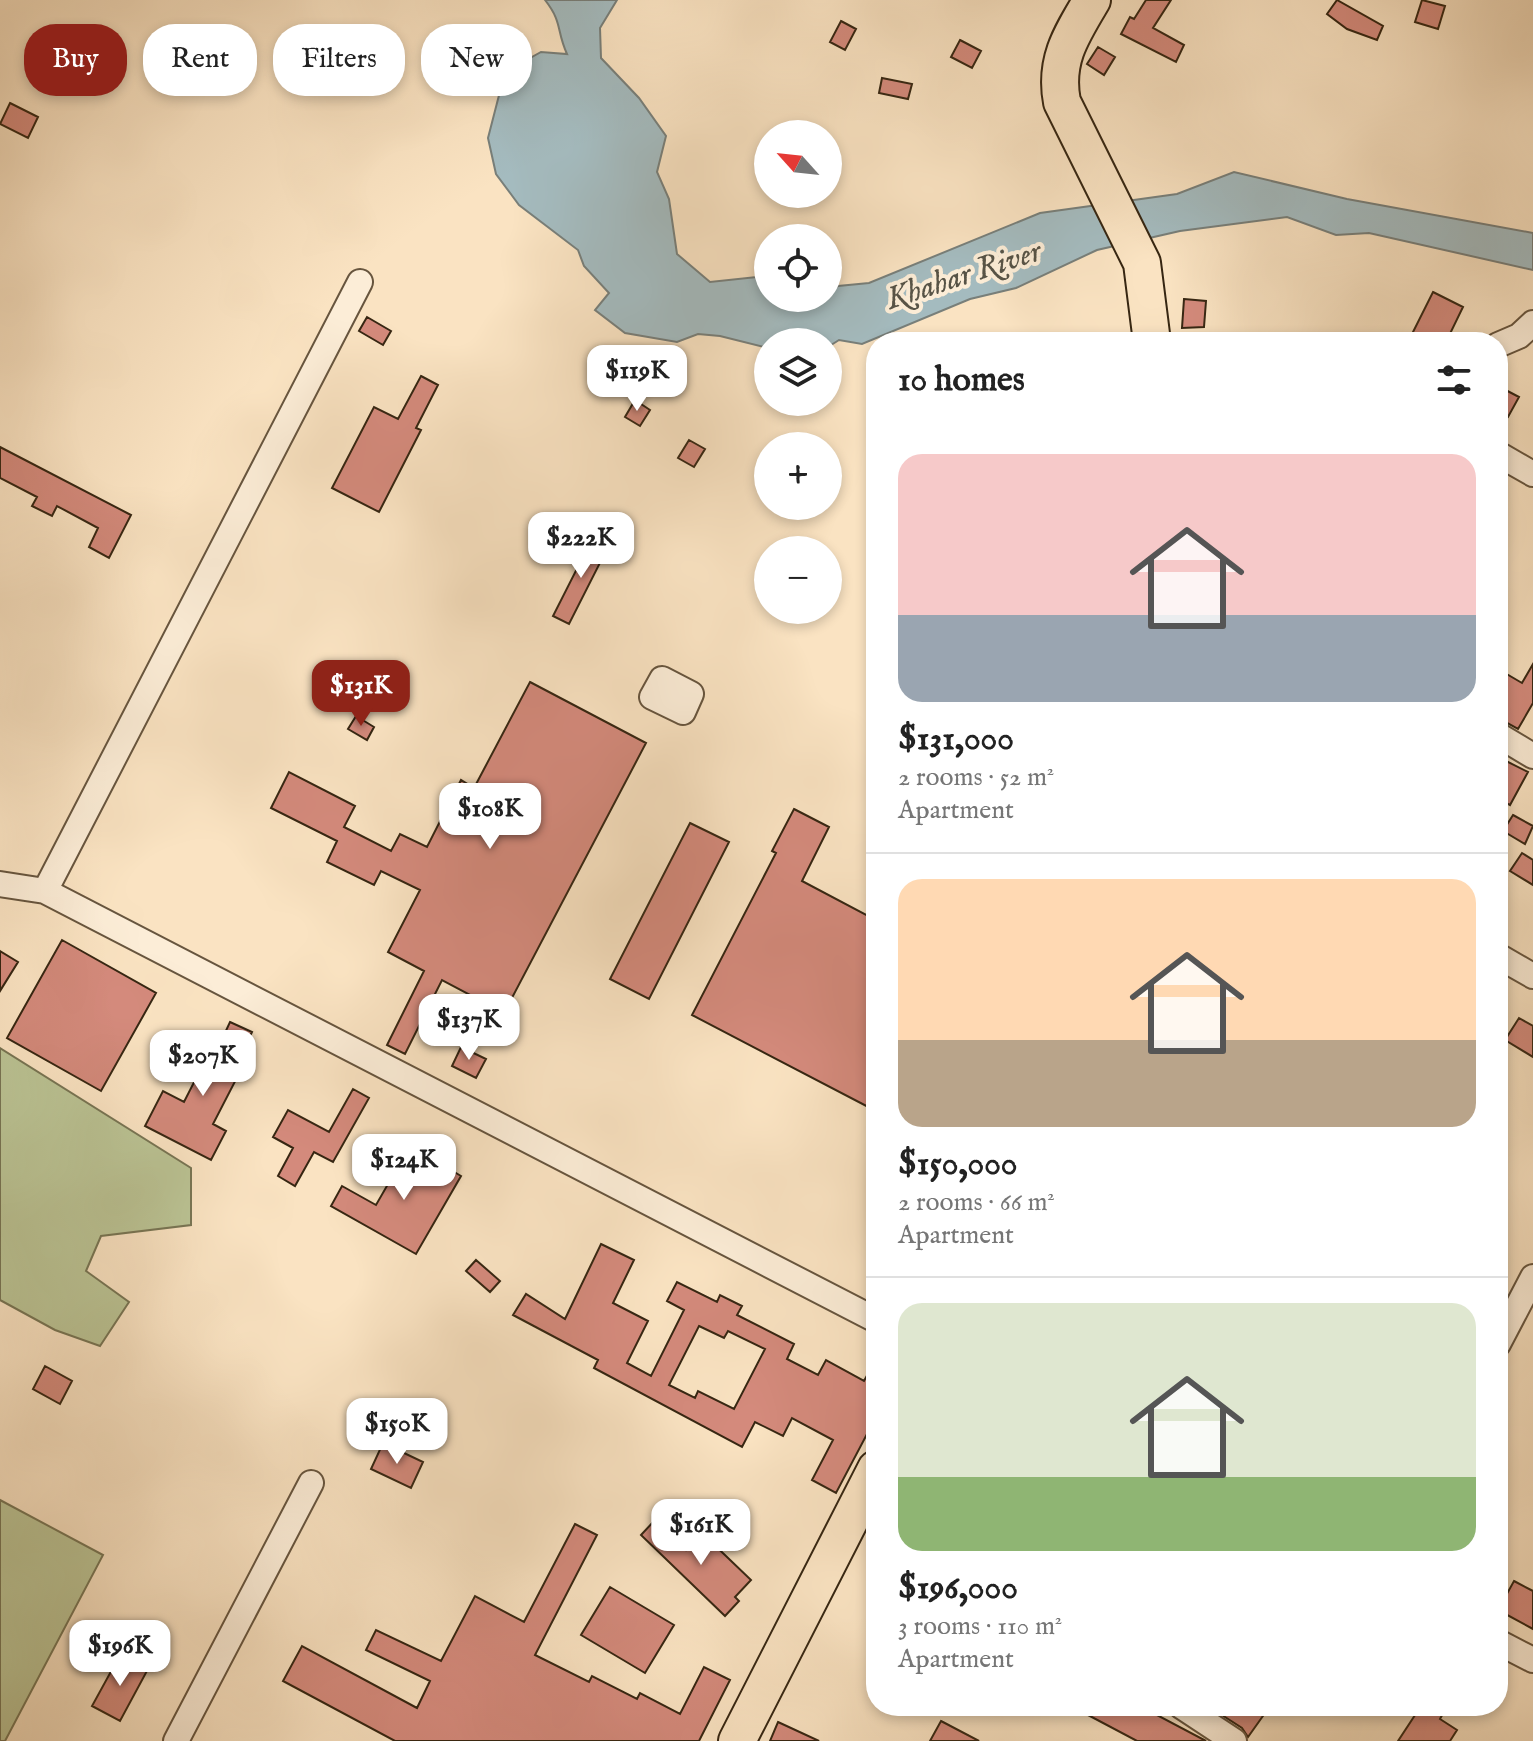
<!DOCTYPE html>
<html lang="en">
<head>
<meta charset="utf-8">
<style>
  :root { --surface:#fff; --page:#f2f2f2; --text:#222; --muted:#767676; --line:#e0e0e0; --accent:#8f2418 }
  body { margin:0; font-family:"IM FELL English",serif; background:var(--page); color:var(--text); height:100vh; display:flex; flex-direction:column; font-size:30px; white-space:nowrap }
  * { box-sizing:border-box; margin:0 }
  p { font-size:26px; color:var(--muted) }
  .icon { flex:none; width:44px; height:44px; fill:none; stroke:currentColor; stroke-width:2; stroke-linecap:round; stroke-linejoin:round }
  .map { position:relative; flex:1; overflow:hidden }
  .drawer { position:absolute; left:866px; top:332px; width:642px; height:1384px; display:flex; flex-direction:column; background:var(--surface); border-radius:32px; box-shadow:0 4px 12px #0003 }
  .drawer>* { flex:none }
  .hud { position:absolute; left:24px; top:24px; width:722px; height:72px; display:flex; gap:16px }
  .needle { width:52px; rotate:297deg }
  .fabs { position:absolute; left:754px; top:120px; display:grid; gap:16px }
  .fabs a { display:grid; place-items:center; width:88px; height:88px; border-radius:50%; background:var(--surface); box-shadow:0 4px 12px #0003; font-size:40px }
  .price { position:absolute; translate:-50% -68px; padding:0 18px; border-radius:16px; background:#fff; color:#222; font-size:26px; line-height:52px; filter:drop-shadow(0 2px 4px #0008) }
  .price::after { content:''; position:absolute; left:50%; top:48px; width:24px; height:18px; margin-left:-12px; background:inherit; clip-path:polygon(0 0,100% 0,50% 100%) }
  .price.selected { background:var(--accent); color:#fff }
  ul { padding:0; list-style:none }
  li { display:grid; align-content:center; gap:16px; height:424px; padding:0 32px }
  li+li { border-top:2px solid var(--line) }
  li span { display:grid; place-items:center; height:248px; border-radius:24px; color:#555 }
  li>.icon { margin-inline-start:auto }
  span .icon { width:144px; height:144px; fill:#fffc; stroke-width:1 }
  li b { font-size:34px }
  h2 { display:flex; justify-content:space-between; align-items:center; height:96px; padding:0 32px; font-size:34px }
  .pill { padding:0 28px; border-radius:32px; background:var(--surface); box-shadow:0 4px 12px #0003; font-size:28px; line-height:72px }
  .pill.selected { background:var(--accent); color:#fff }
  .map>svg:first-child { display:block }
  .green { fill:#bbc495; stroke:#787554; stroke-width:2 }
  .water { fill:#a4bbbf; stroke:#787f7a; stroke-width:2 }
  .building { fill:#d48a7c; stroke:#362612; stroke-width:2; fill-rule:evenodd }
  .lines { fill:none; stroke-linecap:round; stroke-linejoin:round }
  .minor-casing { stroke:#67553e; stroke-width:28 }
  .highway-casing { stroke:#362612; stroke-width:40 }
  .minor { stroke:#fcedd7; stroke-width:24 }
  .highway { stroke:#fae3c2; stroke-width:36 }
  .labels { text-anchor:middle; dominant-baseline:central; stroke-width:8; stroke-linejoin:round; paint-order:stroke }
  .water-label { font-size:32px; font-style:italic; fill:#575346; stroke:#fcedd7 }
</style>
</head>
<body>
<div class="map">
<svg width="1533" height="1741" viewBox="0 0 1533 1741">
  <rect width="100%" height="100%" fill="#fae3c2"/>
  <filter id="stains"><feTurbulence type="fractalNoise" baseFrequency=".0025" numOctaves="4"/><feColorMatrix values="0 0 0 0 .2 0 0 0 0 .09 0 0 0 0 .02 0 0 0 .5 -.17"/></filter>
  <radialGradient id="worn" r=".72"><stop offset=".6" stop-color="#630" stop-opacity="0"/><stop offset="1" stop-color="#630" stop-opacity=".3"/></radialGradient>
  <path class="green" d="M 0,1048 L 191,1168 L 191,1225 L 101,1236 L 86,1271 L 129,1302 L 100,1346 L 55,1330 L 0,1300 Z
    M 0,1500 L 103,1555 L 5,1741 L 0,1741 Z"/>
  <path class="water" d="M 545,0 L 617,0 L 600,28 L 601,58 L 639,98 L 666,136 L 657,172 L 669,199 L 677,254 L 710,282 L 766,276 L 768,298 L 801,298 L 807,302 L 828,298 L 828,291 L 838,286 L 869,283 L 1040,213 L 1177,194 L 1234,172 L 1347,199 L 1533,233 L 1533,270 L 1369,233 L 1336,235 L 1287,217 L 1180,231 L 1097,250 L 1016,288 L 970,299 L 862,344 L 839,340 L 828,347 L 828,342 L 768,342 L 768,348 L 720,336 L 698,334 L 677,342 L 625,333 L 595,310 L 609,293 L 584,266 L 578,250 L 519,205 L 496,174 L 488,138 L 505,72 L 541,52 L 567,54 C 556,30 563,23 545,0 Z"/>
  <path class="building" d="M 1146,0 L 1171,0 L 1153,28 L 1184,45 L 1176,62 L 1121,34 L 1130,17 L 1134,19 Z
    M 1337,0 L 1383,26 L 1377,40 L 1347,29 L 1327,14 Z
    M 1422,0 L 1445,6 L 1438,29 L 1415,22 Z
    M 841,21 L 856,29 L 845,50 L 830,42 Z
    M 960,40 L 981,51 L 972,68 L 951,57 Z
    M 1098,47 L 1115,57 L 1104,75 L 1087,64 Z
    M 882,78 L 912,84 L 908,99 L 879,93 Z
    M 10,103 L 38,117 L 28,138 L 0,124 Z
    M 1433,292 L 1463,307 L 1446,342 L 1419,342 L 1410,338 Z
    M 1184,299 L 1206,301 L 1204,327 L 1182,328 Z
    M 367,317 L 391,331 L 383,345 L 359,331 Z
    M 421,376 L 438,385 L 416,428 L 421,430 L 379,512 L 332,488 L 374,407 L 398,419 Z
    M 1498,386 L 1519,397 L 1508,417 L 1498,412 Z
    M 635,400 L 650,410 L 640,426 L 625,417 Z
    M 689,440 L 705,449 L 694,467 L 678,458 Z
    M 0,447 L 131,515 L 109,558 L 89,547 L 98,528 L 57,506 L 52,516 L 32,506 L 37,497 L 0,478 Z
    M 593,537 L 609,545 L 569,624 L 553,616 Z
    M 1533,664 L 1533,703 L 1518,729 L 1498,718 L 1498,669 L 1522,683 Z
    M 530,682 L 646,743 L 504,1013 L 442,980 L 405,1054 L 387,1045 L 424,971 L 388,952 L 420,890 L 381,871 L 374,885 L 327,862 L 337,841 L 271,808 L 289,772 L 355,806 L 344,827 L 391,851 L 400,834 L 427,847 L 461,780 L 474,788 Z
    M 356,716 L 374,727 L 367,740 L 348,729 Z
    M 1506,761 L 1528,772 L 1510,805 L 1498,798 L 1498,775 Z
    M 794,809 L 829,827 L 802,881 L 876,920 L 876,1111 L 692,1015 L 776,853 L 772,851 Z
    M 1513,815 L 1533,826 L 1525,844 L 1503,831 Z
    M 690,823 L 729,842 L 649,999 L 610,979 Z
    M 1522,853 L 1533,860 L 1533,885 L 1510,871 Z
    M 62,940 L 156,993 L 101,1091 L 7,1038 Z
    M 0,951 L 18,962 L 0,991 Z
    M 1519,1018 L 1533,1026 L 1533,1057 L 1505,1040 Z
    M 230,1022 L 252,1032 L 238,1061 L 244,1064 L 213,1124 L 226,1131 L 211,1160 L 145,1126 L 163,1091 L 184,1102 L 212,1047 L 217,1050 Z
    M 461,1047 L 486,1059 L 476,1078 L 452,1066 Z
    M 353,1089 L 369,1098 L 333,1162 L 314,1152 L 295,1186 L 278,1176 L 293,1148 L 273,1137 L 288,1110 L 329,1132 Z
    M 407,1151 L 437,1168 L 439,1163 L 461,1176 L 416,1254 L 331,1206 L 342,1186 L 376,1205 Z
    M 601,1244 L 634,1260 L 613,1303 L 648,1321 L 627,1363 L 651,1376 L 684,1310 L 667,1301 L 677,1282 L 717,1302 L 720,1295 L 742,1306 L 737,1315 L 794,1344 L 787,1359 L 818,1375 L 826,1360 L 864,1381 L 876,1359 L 876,1417 L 836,1493 L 812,1480 L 833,1440 L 792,1418 L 783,1436 L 755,1422 L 742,1447 L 594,1368 L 598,1360 L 513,1315 L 526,1294 L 565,1319 ZM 699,1326 L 724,1338 L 728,1331 L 765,1349 L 734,1409 L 698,1391 L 695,1398 L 669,1385 Z
    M 476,1260 L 500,1281 L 490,1292 L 466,1271 Z
    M 45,1366 L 72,1381 L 60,1404 L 33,1389 Z
    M 383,1443 L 423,1462 L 411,1488 L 371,1469 Z
    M 655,1520 L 686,1550 L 702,1533 L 751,1580 L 735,1597 L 739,1601 L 725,1616 L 641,1535 Z
    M 575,1524 L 597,1535 L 535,1655 L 589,1682 L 592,1676 L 637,1699 L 640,1693 L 680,1714 L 704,1667 L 730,1680 L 699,1741 L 395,1741 L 283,1681 L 302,1646 L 417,1708 L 430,1681 L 366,1650 L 376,1630 L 441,1661 L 475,1596 L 524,1622 Z
    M 1514,1581 L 1533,1591 L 1533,1629 L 1498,1610 Z
    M 610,1587 L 674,1625 L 645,1673 L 581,1635 Z
    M 120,1655 L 148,1669 L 120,1721 L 92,1706 Z
    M 1071,1706 L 1140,1706 L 1206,1741 L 1137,1741 Z
    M 1208,1706 L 1270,1706 L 1248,1737 L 1242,1728 Z
    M 1421,1706 L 1447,1706 L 1440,1719 L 1457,1730 L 1450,1741 L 1398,1741 Z
    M 941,1721 L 979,1741 L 930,1741 Z
    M 778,1722 L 819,1741 L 770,1741 Z"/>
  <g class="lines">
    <defs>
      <path id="minor" d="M 1498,345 L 1519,336 L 1533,323
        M 1498,454 L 1533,474
        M 662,679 L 691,694 L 683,712 L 652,697 Z
        M 1498,735 L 1533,756
        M 0,884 L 45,891 L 876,1320
        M 45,891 L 360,282
        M 1498,956 L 1533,976
        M 1498,1344 L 1533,1277
        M 1498,1642 L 1533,1660
        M 1181,1706 L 1234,1741
        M 176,1741 L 311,1483"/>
      <path id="highway" d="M 1092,0 C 1071,35 1054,61 1062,102 L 1142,263 L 1152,342
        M 737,1741 L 876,1469"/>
    </defs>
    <use href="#minor" class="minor-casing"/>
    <use href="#highway" class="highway-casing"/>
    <use href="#minor" class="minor"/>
    <use href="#highway" class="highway"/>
  </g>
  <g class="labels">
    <g class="water-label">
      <text transform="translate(964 276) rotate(-18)">Khahar River</text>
    </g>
  </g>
  <rect width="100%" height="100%" filter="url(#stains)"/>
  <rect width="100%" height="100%" fill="url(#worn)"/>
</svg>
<div class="fabs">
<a><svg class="needle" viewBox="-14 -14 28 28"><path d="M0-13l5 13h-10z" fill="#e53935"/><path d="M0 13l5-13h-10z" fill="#767676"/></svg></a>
<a><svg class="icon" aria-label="locate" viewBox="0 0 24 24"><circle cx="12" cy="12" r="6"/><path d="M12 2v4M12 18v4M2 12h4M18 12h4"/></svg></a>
<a><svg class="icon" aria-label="layers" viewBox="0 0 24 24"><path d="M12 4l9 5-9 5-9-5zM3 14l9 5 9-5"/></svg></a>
<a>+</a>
<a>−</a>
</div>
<b class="price" style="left:637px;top:413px">$119K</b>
<b class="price" style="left:581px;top:580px">$222K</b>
<b class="price selected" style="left:361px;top:728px">$131K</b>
<b class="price" style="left:490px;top:851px">$108K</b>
<b class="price" style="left:469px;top:1062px">$137K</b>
<b class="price" style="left:203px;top:1098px">$207K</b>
<b class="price" style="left:404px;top:1202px">$124K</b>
<b class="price" style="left:397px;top:1466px">$150K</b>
<b class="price" style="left:701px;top:1567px">$161K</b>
<b class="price" style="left:120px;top:1688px">$196K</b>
<div class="hud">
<a class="pill selected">Buy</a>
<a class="pill">Rent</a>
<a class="pill">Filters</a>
<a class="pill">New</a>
</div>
<section class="drawer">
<h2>10 homes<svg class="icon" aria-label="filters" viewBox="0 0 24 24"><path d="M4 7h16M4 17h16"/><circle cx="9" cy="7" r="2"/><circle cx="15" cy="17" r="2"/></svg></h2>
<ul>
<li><span style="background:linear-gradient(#f6c9c9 65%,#9aa5b1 0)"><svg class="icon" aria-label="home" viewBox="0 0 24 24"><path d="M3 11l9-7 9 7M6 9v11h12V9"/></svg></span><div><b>$131,000</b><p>2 rooms · 52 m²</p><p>Apartment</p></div></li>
<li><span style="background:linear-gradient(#ffd9b3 65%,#b9a48a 0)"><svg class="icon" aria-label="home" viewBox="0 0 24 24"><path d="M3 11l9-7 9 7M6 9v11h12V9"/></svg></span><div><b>$150,000</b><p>2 rooms · 66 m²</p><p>Apartment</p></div></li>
<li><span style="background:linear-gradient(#dfe7d0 70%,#8fb573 0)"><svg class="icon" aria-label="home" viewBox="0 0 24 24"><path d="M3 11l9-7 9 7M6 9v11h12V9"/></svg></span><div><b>$196,000</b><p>3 rooms · 110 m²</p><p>Apartment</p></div></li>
</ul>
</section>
</div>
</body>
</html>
